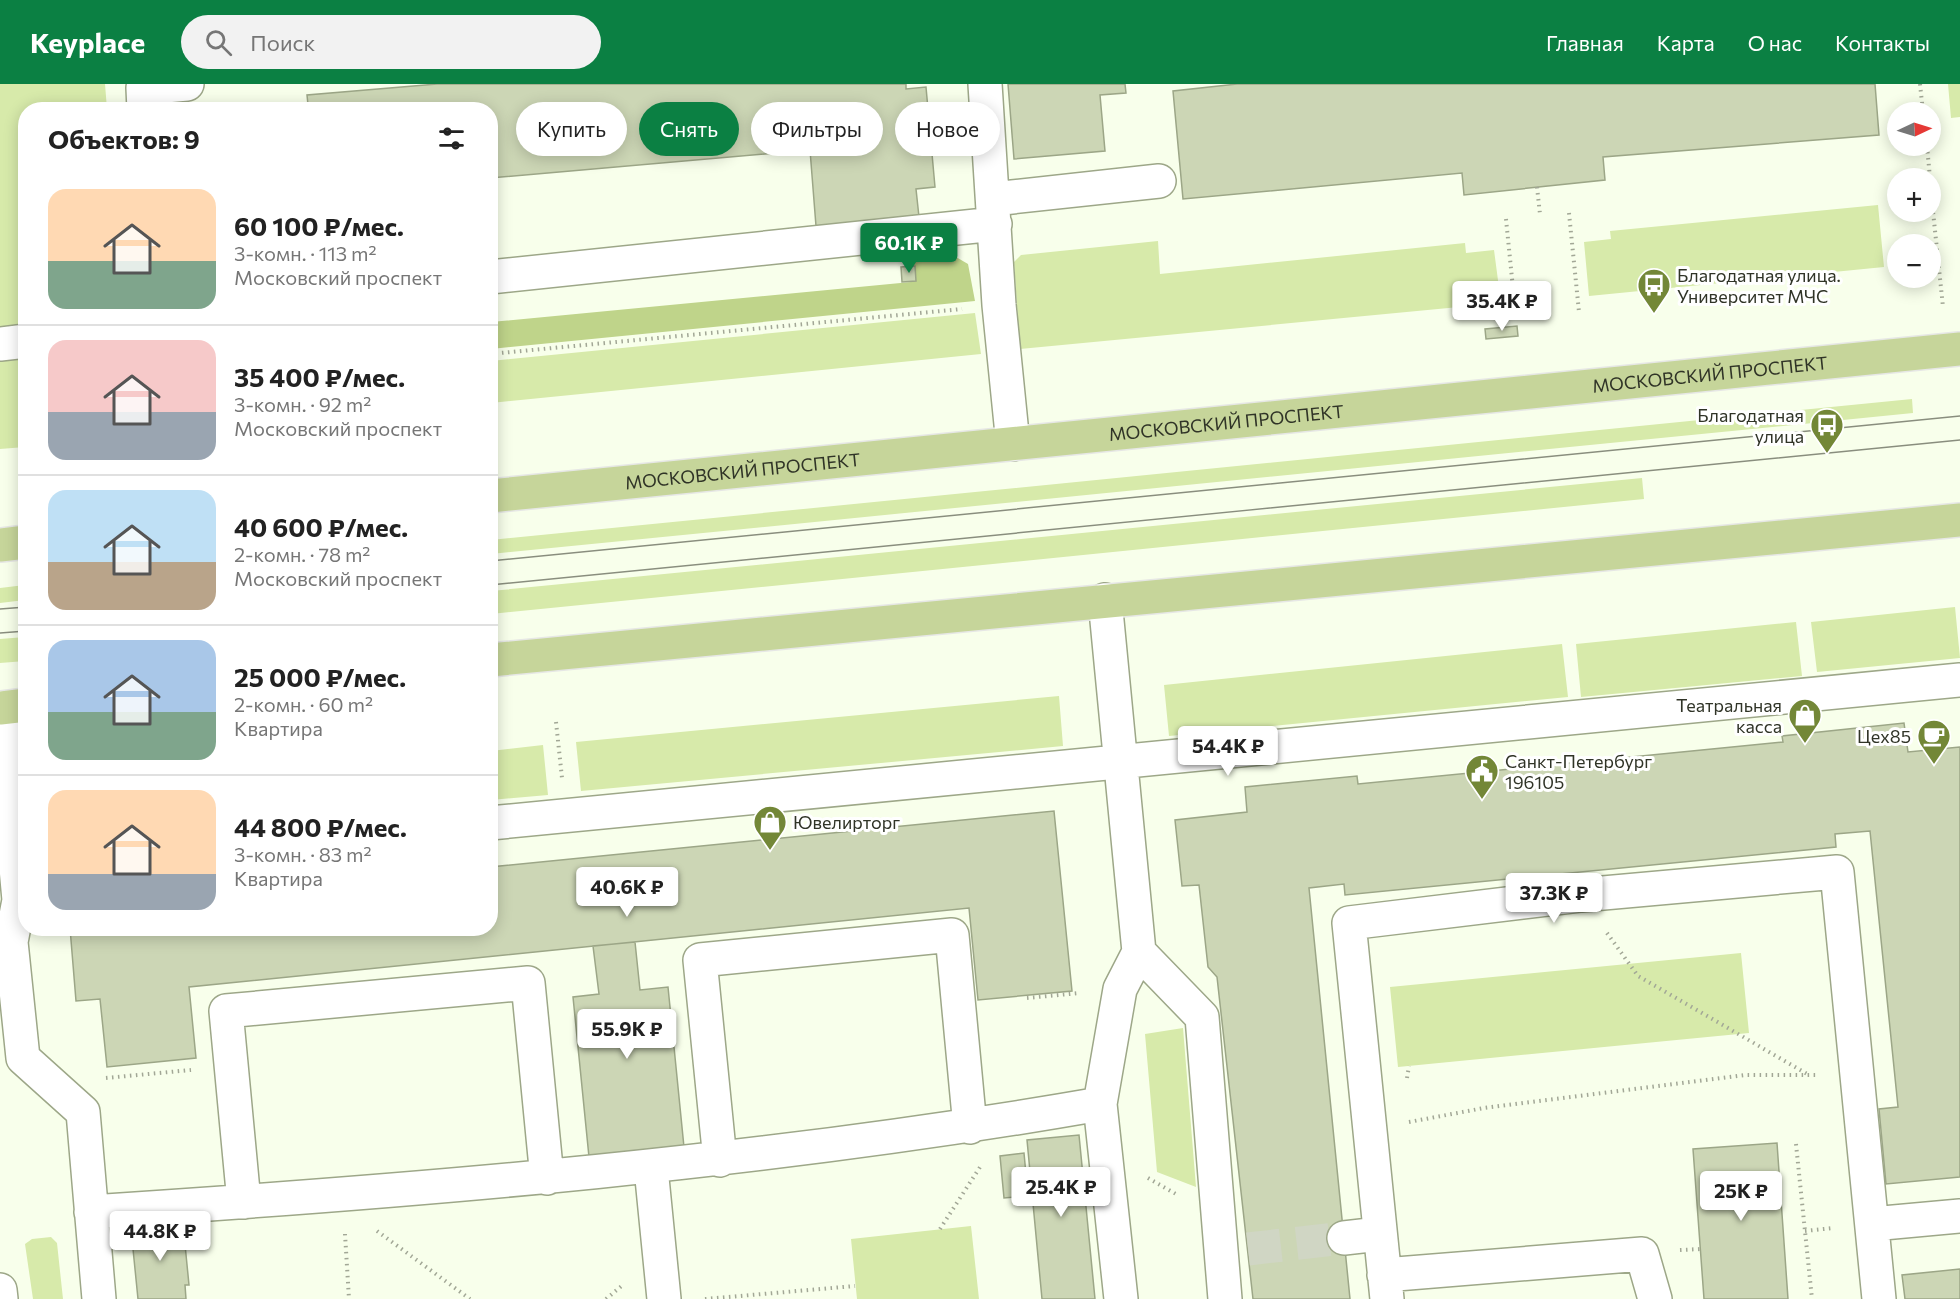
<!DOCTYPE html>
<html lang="ru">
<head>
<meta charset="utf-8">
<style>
  :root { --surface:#fff; --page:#f2f2f2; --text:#222; --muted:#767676; --line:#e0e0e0; --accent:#0b8043 }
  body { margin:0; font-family:Commissioner,sans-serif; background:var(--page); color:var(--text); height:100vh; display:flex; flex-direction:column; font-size:22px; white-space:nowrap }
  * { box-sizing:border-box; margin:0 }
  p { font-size:20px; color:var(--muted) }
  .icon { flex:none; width:33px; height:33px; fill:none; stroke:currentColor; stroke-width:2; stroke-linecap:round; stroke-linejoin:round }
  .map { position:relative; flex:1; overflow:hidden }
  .panel { position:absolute; left:18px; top:18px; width:480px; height:834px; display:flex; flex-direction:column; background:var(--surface); border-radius:24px; box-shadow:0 3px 15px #0003 }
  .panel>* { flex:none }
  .hud { position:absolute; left:516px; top:18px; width:570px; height:54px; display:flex; gap:12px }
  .needle { width:39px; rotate:86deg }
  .tools { position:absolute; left:1887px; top:18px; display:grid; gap:12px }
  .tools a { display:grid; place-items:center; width:54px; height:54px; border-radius:50%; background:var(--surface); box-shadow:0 3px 15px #0003; font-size:30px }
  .price { position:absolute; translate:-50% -51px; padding:0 14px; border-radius:6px; background:#fff; color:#222; font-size:20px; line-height:39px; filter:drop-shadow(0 2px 3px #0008) }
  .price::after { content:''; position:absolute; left:50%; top:36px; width:18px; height:14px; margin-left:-9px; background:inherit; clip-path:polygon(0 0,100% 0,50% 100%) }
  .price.selected { background:var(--accent); color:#fff }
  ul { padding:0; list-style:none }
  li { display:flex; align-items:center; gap:18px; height:150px; padding:0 30px }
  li+li { border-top:2px solid var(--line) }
  li span { display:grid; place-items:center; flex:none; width:168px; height:120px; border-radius:18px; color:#555 }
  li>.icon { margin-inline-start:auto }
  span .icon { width:72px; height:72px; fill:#fffc; stroke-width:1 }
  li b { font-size:26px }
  h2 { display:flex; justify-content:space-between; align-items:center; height:72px; padding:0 30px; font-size:26px }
  .pill { padding:0 21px; border-radius:27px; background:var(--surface); box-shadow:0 3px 15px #0003; font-size:21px; line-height:54px }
  .pill.selected { background:var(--accent); color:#fff }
  header { display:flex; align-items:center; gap:36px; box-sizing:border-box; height:84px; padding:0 30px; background:var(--accent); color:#fff }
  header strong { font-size:28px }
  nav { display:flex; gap:33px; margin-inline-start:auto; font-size:21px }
  .search { width:420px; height:54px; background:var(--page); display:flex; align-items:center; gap:15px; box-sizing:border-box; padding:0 21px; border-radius:33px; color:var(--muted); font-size:22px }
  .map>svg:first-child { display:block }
  .green { fill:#d7eaaa }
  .forest { fill:#bfd48a }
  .building { fill:#ccd6b5; stroke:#9ca687; stroke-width:1.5 }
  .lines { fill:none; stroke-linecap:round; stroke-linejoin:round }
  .minor-tunnel { stroke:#d0d6c4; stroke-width:33; stroke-dasharray:33 16; stroke-linecap:butt }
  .minor-casing { stroke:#9da788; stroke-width:36 }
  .major-casing { stroke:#e6e7e5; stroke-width:36 }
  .path { stroke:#a2a796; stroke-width:4; stroke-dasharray:1.5 4.5; stroke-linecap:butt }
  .minor { stroke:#fff; stroke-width:33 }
  .major { stroke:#c6d59a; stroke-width:33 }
  .tram { stroke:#898e7e; stroke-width:1.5 }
  .labels { text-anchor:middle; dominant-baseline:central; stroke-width:6; stroke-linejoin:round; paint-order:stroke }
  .poi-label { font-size:18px; fill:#303427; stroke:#fff; text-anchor:start }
  .street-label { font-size:18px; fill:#303427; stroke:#fff }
</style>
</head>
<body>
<header>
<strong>Keyplace</strong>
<div class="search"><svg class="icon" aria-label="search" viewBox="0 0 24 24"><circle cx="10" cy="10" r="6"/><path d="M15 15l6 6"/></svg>Поиск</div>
<nav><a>Главная</a><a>Карта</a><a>О нас</a><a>Контакты</a></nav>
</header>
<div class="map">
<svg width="1960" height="1215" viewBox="0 0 1960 1215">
  <rect width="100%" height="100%" fill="#f8ffeb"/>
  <path class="green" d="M 0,0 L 105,0 L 107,25 L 26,26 L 25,245 L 0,247 Z
    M 1948,0 L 1960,0 L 1960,33 L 1951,34 Z
    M 1878,121 L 1884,183 L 1589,212 L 1584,158 L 1611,155 L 1610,147 Z
    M 1158,157 L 1160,190 L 1465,159 L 1466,169 L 1494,166 L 1501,219 L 1020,265 L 1014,178 L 1021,171 Z
    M 975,229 L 981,270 L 491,319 L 491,277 Z
    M 25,270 L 25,363 L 0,365 L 0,273 Z
    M 1912,315 L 1913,329 L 491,470 L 491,456 Z
    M 1642,394 L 1644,415 L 491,530 L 491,507 Z
    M 25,501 L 25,516 L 0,519 L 0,504 Z
    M 1955,523 L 1960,574 L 1817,588 L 1811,538 Z
    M 1796,538 L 1802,592 L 1581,613 L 1576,560 Z
    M 25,553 L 25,577 L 0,579 L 0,555 Z
    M 1562,560 L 1568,613 L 1169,652 L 1164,601 Z
    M 1059,612 L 1063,662 L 581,707 L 576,658 Z
    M 543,661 L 548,711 L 491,716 L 491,667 Z
    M 1741,869 L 1749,949 L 1398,983 L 1390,903 Z
    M 1183,944 L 1196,1103 L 1157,1088 L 1145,950 Z
    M 971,1142 L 979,1215 L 857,1215 L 851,1155 Z
    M 51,1153 L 57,1159 L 63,1215 L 33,1215 L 25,1160 L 32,1155 Z"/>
  <path class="forest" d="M 956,173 L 968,180 L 975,217 L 491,265 L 491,238 L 911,198 L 911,178 Z"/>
  <path class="building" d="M 437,0 L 906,0 L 906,5 L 926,3 L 935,103 L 916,105 L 919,133 L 816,142 L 810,66 L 490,94 L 490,26 L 259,26 L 308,21 L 307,11 Z
    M 1008,0 L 1125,0 L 1126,9 L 1100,11 L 1105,67 L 1014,75 Z
    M 1237,0 L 1875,0 L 1879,51 L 1603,73 L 1605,96 L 1464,111 L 1462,89 L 1183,115 L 1173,7 Z
    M 915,182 L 916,197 L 902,198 L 901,183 Z
    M 1517,242 L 1518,252 L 1486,255 L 1485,245 Z
    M 1904,639 L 1908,668 L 1960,663 L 1960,1093 L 1886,1100 L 1879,1025 L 1898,1023 L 1870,747 L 1835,750 L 1836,763 L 1345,811 L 1344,800 L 1309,804 L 1350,1215 L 1253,1215 L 1217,893 L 1208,883 L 1199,801 L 1182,802 L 1175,736 L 1247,728 L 1245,703 L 1357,692 L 1358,700 L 1783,658 L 1782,652 Z
    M 1054,727 L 1072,907 L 978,916 L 969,824 L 189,903 L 196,974 L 107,983 L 100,915 L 76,917 L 70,844 L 490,844 L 490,783 Z
    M 635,858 L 640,906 L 668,903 L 684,1063 L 589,1073 L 573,913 L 599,910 L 593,862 Z
    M 1079,1051 L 1095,1215 L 1042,1215 L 1027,1056 Z
    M 1777,1059 L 1788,1215 L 1704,1215 L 1693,1065 Z
    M 1024,1069 L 1028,1112 L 1004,1114 L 1000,1072 Z
    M 183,1140 L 189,1201 L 185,1201 L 186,1215 L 138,1215 L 131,1145 Z
    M 1960,1185 L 1960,1215 L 1905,1215 L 1902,1191 Z"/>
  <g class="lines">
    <path class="minor-tunnel" d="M 1248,1165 L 1344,1154"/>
    <defs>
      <path id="minor" d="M 985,0 L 999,221 L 1013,360
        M 144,26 L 143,4 L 187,0
        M 993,115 L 1159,97
        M 490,193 L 995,140
        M 0,260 L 26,257
        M 1105,516 L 1139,868 L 1120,905 L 1100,1020 L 1121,1215
        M 1,624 L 19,816 L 11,858 L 23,974 L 83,1028 L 99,1215
        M 490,739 L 1960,596
        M 1139,868 L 1202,933 L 1225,1215
        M 720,1076 L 700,876 L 952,851 L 970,1043
        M 651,1084 L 664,1215
        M 244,1118 L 226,927 L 528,899 L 547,1094
        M 91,1128 C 429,1106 766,1078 1100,1020
        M 1872,1140 L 1960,1132
        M 1344,1154 L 1379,1150
        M 1384,1191 L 1642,1170 L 1655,1215
        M 0,1206 L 1,1215
        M 1387,1215 L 1349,839 L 1581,811 L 1837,788 L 1879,1215"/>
      <g id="major">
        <path id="s1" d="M 490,412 L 1960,265"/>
        <path d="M 0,461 L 26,458"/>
        <path d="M 490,576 L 1960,436"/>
        <path d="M 0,624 L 26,621"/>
      </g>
    </defs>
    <use href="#minor" class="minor-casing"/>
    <use href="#major" class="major-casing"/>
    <path class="path" d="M 1920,0 L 1923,28
      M 1927,62 L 1930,94
      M 1930,99 L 1943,223
      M 1537,103 L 1540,130
      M 1569,129 L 1579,228
      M 1506,135 L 1516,234
      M 490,270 L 962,225
      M 556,638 L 562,694
      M 1607,849 L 1638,892 L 1809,991
      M 1027,914 L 1080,909
      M 106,994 L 191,986
      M 1407,994 L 1409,982
      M 1409,1038 L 1484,1024 L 1745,991 L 1818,991
      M 1796,1060 L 1812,1215
      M 1148,1094 L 1176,1110
      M 940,1145 L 982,1080
      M 377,1147 L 470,1215
      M 1805,1147 L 1833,1144
      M 345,1150 L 349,1215
      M 1680,1166 L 1701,1165
      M 606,1215 L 624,1200
      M 705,1215 L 855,1202"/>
    <use href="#minor" class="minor"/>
    <use href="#major" class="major"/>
    <path class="tram" d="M 490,477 L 1960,332
      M 490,501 L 1960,356
      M 0,525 L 26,523
      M 0,549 L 26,547"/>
  </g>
  <defs>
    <symbol id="bus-pin" viewBox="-11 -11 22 30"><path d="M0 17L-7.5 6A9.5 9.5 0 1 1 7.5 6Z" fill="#738737" stroke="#fff"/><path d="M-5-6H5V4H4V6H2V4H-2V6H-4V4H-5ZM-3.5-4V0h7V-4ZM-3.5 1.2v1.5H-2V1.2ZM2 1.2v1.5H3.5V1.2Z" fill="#fff"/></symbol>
    <symbol id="shop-pin" viewBox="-11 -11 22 30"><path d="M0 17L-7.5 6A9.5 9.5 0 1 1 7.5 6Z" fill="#738737" stroke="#fff"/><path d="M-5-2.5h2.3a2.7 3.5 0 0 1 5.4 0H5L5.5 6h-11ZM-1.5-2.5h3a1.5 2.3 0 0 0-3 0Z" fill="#fff"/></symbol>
    <symbol id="cafe-pin" viewBox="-11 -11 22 30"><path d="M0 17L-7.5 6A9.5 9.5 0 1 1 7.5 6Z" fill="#738737" stroke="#fff"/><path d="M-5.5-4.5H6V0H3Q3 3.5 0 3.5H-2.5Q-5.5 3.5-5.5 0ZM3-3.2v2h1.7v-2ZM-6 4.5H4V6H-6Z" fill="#fff"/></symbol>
    <symbol id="civic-pin" viewBox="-11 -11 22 30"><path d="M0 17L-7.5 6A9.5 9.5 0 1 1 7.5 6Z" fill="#738737" stroke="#fff"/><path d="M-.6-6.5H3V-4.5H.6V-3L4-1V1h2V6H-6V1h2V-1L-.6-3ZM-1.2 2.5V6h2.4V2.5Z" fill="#fff"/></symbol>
  </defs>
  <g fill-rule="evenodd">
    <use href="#bus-pin" x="1635" y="182" width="38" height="52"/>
    <use href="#bus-pin" x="1808" y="322" width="38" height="52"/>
    <use href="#shop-pin" x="1786" y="612" width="38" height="52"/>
    <use href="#cafe-pin" x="1915" y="633" width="38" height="52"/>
    <use href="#civic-pin" x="1463" y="668" width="38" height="52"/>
    <use href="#shop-pin" x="751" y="719" width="38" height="52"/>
  </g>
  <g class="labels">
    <g class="poi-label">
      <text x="1677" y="191">Благодатная улица.<tspan x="1677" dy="21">Университет МЧС</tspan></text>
      <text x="1804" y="331" text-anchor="end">Благодатная<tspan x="1804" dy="21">улица</tspan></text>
      <text x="1782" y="621" text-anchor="end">Театральная<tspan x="1782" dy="21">касса</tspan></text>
      <text x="1911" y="652" text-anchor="end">Цех85</text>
      <text x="1505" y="677">Санкт-Петербург<tspan x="1505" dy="21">196105</tspan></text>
      <text x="793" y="738">Ювелирторг</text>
    </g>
    <g class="street-label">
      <text stroke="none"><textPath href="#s1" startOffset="1226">МОСКОВСКИЙ ПРОСПЕКТ</textPath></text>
      <text stroke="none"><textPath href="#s1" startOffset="740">МОСКОВСКИЙ ПРОСПЕКТ</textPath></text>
      <text stroke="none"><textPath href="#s1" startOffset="254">МОСКОВСКИЙ ПРОСПЕКТ</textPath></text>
    </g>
  </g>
</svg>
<div class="tools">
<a><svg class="needle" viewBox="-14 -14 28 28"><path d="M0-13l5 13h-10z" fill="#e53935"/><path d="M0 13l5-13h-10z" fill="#767676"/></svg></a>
<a>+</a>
<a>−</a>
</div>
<b class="price selected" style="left:909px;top:190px">60.1K ₽</b>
<b class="price" style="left:1502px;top:248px">35.4K ₽</b>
<b class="price" style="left:1228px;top:693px">54.4K ₽</b>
<b class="price" style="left:627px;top:834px">40.6K ₽</b>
<b class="price" style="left:1554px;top:840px">37.3K ₽</b>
<b class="price" style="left:627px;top:976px">55.9K ₽</b>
<b class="price" style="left:1061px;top:1134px">25.4K ₽</b>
<b class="price" style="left:1741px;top:1138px">25K ₽</b>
<b class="price" style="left:160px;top:1178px">44.8K ₽</b>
<div class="hud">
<a class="pill">Купить</a>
<a class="pill selected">Снять</a>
<a class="pill">Фильтры</a>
<a class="pill">Новое</a>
</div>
<section class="panel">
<h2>Объектов: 9<svg class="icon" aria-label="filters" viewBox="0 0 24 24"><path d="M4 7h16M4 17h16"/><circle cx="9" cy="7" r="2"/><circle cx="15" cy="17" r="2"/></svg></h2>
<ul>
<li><span style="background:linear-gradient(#ffd9b3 60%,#7fa58c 0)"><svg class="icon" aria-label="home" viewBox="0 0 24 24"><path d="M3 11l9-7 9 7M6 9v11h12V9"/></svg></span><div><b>60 100 ₽/мес.</b><p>3-комн. · 113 m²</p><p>Московский проспект</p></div></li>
<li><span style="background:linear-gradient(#f6c9c9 60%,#9aa5b1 0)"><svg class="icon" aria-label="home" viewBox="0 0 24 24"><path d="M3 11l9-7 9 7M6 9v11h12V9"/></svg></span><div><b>35 400 ₽/мес.</b><p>3-комн. · 92 m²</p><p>Московский проспект</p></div></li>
<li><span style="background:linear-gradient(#bfe0f5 60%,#b9a48a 0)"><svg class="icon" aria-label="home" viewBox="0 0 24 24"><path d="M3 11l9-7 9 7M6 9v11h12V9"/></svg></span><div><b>40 600 ₽/мес.</b><p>2-комн. · 78 m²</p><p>Московский проспект</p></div></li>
<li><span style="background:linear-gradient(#a9c7e8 60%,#7fa58c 0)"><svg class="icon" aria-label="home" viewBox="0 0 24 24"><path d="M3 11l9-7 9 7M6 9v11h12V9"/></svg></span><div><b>25 000 ₽/мес.</b><p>2-комн. · 60 m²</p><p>Квартира</p></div></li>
<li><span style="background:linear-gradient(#ffd9b3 70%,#9aa5b1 0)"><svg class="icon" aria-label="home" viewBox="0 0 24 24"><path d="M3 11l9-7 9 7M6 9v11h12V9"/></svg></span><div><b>44 800 ₽/мес.</b><p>3-комн. · 83 m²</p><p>Квартира</p></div></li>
</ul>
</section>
</div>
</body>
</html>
